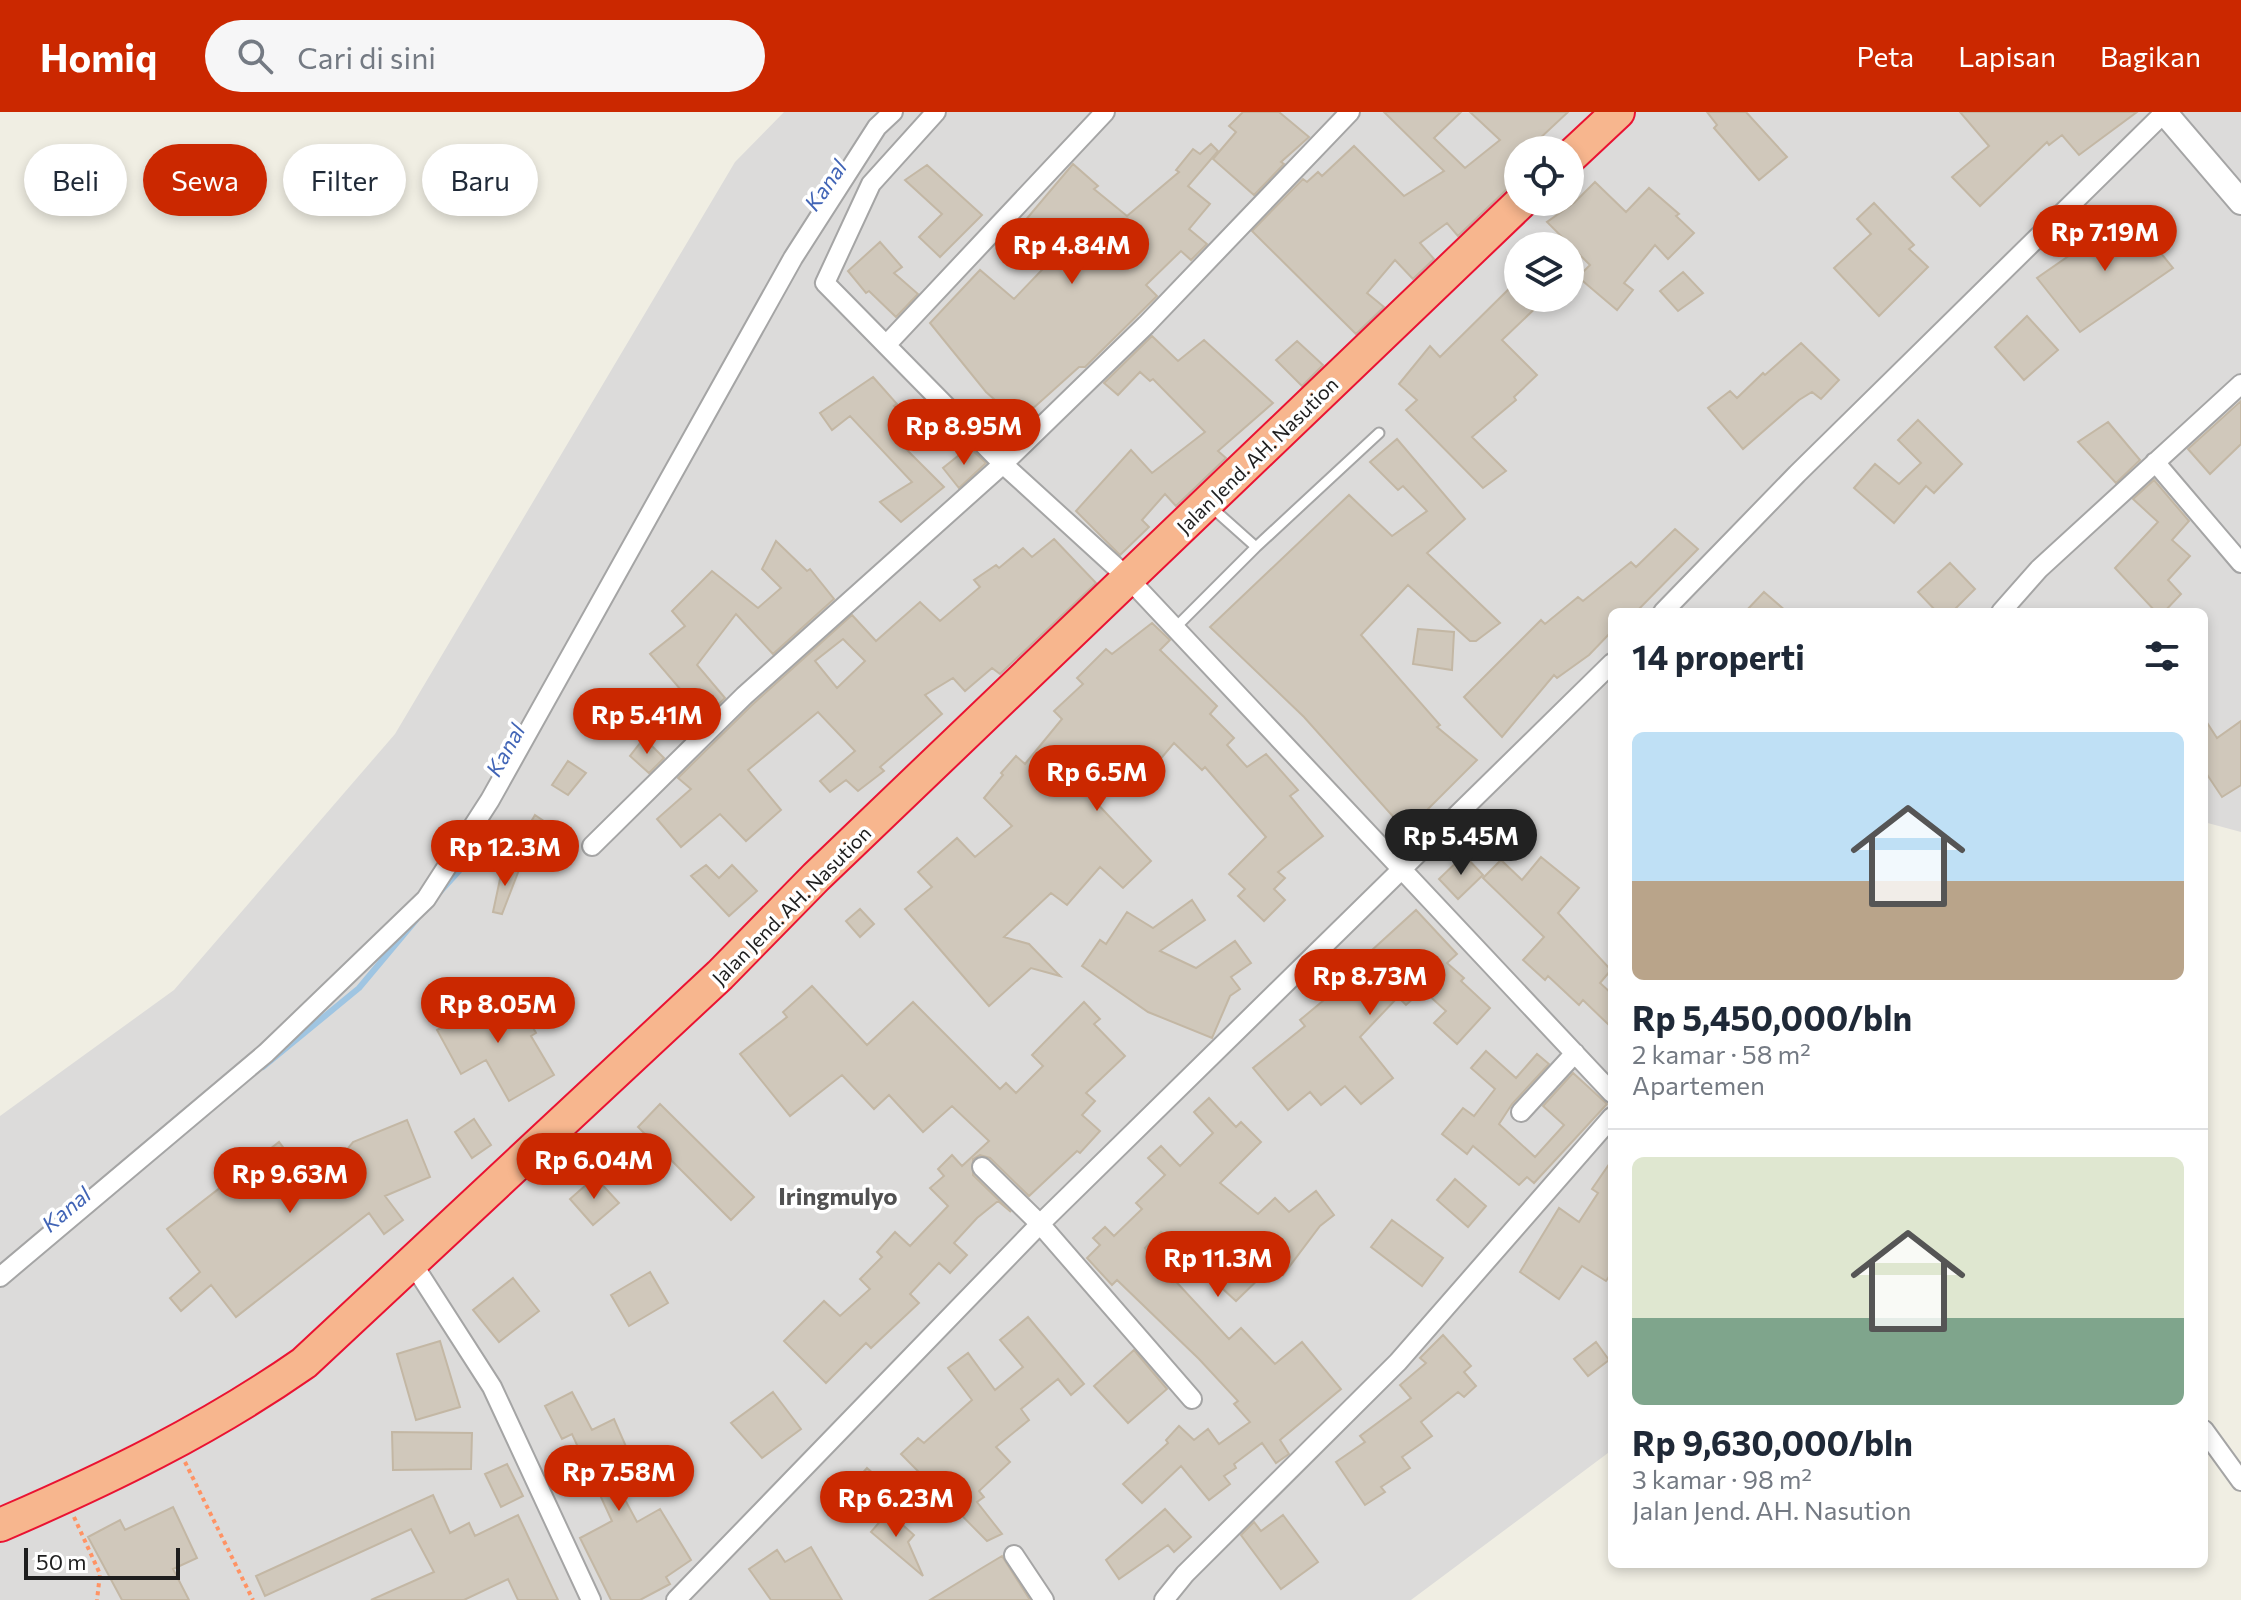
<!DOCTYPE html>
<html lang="id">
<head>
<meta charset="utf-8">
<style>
  :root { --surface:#fff; --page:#f6f6f7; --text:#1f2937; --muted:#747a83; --line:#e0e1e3; --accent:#cb2800 }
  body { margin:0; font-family:Commissioner,sans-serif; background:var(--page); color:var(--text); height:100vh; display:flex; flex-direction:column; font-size:30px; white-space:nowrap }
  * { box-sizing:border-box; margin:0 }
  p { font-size:26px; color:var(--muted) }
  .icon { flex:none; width:44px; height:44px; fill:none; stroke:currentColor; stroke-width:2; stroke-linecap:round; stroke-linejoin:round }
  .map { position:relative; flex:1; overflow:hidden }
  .details { position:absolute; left:1608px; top:496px; width:600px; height:960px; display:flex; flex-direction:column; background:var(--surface); border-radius:12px; box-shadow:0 4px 12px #0003 }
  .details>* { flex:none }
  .banner { position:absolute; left:24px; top:32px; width:760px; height:72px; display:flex; gap:16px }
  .fabs { position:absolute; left:1504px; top:24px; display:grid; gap:16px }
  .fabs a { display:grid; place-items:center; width:80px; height:80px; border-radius:50%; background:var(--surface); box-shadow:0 4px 12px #0003; font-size:40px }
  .scale { position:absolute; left:24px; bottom:20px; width:156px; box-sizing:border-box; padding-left:8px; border:4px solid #1e1e1e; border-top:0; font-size:22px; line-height:28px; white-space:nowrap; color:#1e1e1e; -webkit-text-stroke:6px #fff; paint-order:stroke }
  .price { position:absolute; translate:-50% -68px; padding:0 18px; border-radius:28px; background:var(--accent); color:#fff; font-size:26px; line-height:52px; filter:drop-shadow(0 2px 4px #0008) }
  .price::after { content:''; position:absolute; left:50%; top:48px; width:24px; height:18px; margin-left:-12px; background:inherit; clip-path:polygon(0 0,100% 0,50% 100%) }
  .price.on { background:#222; color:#fff }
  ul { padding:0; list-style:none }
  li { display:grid; align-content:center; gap:16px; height:424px; padding:0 24px }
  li+li { border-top:2px solid var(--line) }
  li span { display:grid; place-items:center; height:248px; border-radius:12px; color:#555 }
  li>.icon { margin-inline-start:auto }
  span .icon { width:144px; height:144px; fill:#fffc; stroke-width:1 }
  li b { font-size:34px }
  h2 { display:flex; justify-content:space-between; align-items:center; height:96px; padding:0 24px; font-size:34px }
  .pill { padding:0 28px; border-radius:36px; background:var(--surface); box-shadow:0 4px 12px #0003; font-size:28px; line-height:72px }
  .pill.on { background:var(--accent); color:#fff }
  header { display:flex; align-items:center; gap:48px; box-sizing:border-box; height:112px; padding:0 40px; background:var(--accent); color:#fff }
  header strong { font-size:38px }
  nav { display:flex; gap:44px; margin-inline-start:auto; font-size:28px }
  .search { width:560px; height:72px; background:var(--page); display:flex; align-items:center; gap:20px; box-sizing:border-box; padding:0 28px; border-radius:44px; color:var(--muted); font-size:30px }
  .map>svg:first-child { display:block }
  .residential { fill:#dcdbda; fill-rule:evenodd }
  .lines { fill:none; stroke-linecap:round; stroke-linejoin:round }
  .stream { stroke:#9fc5e2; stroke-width:6 }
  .building { fill:#d0c8bb; stroke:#c3b7a4; stroke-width:2; fill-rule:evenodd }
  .service-casing { stroke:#a5a5a5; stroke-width:13 }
  .minor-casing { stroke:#a5a5a5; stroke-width:22 }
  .tertiary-casing { stroke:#a5a5a5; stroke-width:28 }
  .trunk-casing { stroke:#ea1332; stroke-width:36 }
  .path { stroke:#ff9364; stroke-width:4; stroke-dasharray:4 4; stroke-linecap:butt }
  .service { stroke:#fff; stroke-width:9 }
  .minor { stroke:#fff; stroke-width:18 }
  .tertiary { stroke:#fff; stroke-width:24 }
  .trunk { stroke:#f7b68e; stroke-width:32 }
  .labels { text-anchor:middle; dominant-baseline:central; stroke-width:7; stroke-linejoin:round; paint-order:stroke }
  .street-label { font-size:20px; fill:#1e1e1e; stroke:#fff }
  .water-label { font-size:22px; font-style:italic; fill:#4164b6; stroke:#fff }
  .quarter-label { font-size:24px; font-weight:bold; fill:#515151; stroke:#fff }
</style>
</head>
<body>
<header>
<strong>Homiq</strong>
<div class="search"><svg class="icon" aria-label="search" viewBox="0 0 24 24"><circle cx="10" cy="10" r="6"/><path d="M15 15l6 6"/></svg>Cari di sini</div>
<nav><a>Peta</a><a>Lapisan</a><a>Bagikan</a></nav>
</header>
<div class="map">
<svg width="2241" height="1488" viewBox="0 0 2241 1488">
  <rect width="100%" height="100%" fill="#f0eee3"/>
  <path class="residential" d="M 784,0 L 2241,0 L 2241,720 L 2204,710 L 2204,500 L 1612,500 L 1612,1338 L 1411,1488 L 0,1488 L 0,1004 L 174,878 L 395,622 L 735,50 ZM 1518,38 L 1570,38 L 1570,90 L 1518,90 ZM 1518,134 L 1570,134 L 1570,186 L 1518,186 Z"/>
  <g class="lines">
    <path class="stream" d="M 439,781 L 459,759 L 483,714
      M 263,955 L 359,876 L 416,808"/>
  </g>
  <path class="building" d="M 1243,0 L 1279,0 L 1309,25 L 1281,50 L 1284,52 L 1254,83 L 1213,47 L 1236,20 L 1229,14 Z
    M 1384,0 L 1461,0 L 1434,26 L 1465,56 L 1500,28 L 1470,0 L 1568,0 L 1537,29 L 1545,38 L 1518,38 L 1518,71 L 1508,76 L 1458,124 L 1447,111 L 1420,131 L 1434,147 L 1413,167 L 1395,148 L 1367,181 L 1384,195 L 1356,222 L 1252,119 L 1303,67 L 1307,70 L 1318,60 L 1322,64 L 1354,34 L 1404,84 L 1444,59 Z
    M 1707,0 L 1746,0 L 1787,45 L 1759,68 L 1714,16 L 1717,13 Z
    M 1960,0 L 2137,0 L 2079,43 L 2062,23 L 2049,33 L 2047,30 L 1980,94 L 1952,65 L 1989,34 Z
    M 1211,32 L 1218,39 L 1188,74 L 1210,92 L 1189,117 L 1207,132 L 1191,148 L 1181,139 L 1146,173 L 1157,184 L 1085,255 L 1079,255 L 1019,309 L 986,280 L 930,211 L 980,158 L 1014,187 L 1062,137 L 1023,111 L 1073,52 L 1098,74 L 1094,77 L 1127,104 L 1179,60 L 1176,58 L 1193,37 L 1200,42 Z
    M 927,53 L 982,103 L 940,145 L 919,125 L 942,102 L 905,68 Z
    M 1595,70 L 1626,100 L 1649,76 L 1679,102 L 1676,104 L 1694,121 L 1668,147 L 1655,133 L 1624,171 L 1633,178 L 1617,198 L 1578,165 L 1590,153 L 1547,110 L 1574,91 Z
    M 1874,91 L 1914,133 L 1909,137 L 1928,155 L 1879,204 L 1834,156 L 1871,122 L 1857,107 Z
    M 2129,102 L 2173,156 L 2080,220 L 2037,166 Z
    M 880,130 L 902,155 L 894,161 L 918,182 L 896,205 L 869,179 L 866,181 L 848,159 Z
    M 1683,160 L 1703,181 L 1678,199 L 1660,179 Z
    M 1518,168 L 1518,186 L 1546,186 L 1502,228 L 1537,263 L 1514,285 L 1516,288 L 1472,325 L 1506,359 L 1483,376 L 1406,298 L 1417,288 L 1399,272 L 1430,234 L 1440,245 Z
    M 2027,204 L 2058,238 L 2024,268 L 1995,235 Z
    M 1152,224 L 1178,249 L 1204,228 L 1273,291 L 1218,339 L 1226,346 L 1176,394 L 1165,382 L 1142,408 L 1149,415 L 1120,443 L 1076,399 L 1131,338 L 1152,361 L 1205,320 L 1153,267 L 1150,269 L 1140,260 L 1118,283 L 1104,271 Z
    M 1297,229 L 1323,253 L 1302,274 L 1276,248 Z
    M 1801,231 L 1839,268 L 1821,287 L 1812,280 L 1799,288 L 1743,337 L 1708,296 L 1730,279 L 1737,286 L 1763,261 L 1765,263 Z
    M 873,265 L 897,292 L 894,294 L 920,320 L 904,335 L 944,375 L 901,410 L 880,390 L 912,370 L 850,304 L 832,318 L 820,301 Z
    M 2241,289 L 2241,332 L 2210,362 L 2188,337 Z
    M 1918,308 L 1962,352 L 1934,381 L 1926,374 L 1894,411 L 1854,376 L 1875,352 L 1899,372 L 1921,351 L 1898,328 Z
    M 2108,310 L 2140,348 L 2116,371 L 2078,330 Z
    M 1397,327 L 1465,407 L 1427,441 L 1500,511 L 1476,529 L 1470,529 L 1408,473 L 1361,523 L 1440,613 L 1437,615 L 1477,648 L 1406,719 L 1304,605 L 1210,515 L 1349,383 L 1392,424 L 1427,399 L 1403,374 L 1398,378 L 1370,350 Z
    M 969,335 L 986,351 L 959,376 L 943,356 Z
    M 2154,368 L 2189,409 L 2172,428 L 2190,444 L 2168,468 L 2181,482 L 2164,500 L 2156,500 L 2115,456 L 2158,410 L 2133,387 Z
    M 1675,417 L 1698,437 L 1636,500 L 1612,500 L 1612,519 L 1589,543 L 1557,566 L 1554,563 L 1502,625 L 1464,585 L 1541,508 L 1545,512 L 1578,485 L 1583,489 L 1631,450 L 1636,455 Z
    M 1054,427 L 1096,471 L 1000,562 L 992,556 L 965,579 L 953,566 L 925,583 L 942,602 L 880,655 L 884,659 L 858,679 L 846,668 L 830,680 L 820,669 L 855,639 L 818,600 L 748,658 L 781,698 L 746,729 L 720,702 L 681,735 L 657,707 L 691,677 L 678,666 L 752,593 L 852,503 L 876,529 L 920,490 L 940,509 L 980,475 L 974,468 L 996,453 L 999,456 L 1023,436 L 1032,445 ZM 843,527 L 865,549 L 837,576 L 815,549 Z
    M 776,429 L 807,459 L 810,457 L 834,487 L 773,542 L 736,502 L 697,553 L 725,586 L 698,612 L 680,591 L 687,585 L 650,542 L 685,514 L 672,499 L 712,459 L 758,496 L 781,476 L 762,457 Z
    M 1950,451 L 1975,477 L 1952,500 L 1937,500 L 1918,480 Z
    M 1764,480 L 1787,500 L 1745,500 Z
    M 1152,511 L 1170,528 L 1160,538 L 1217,594 L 1210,602 L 1234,626 L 1227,633 L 1247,655 L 1266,642 L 1298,678 L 1290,684 L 1323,724 L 1278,760 L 1285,766 L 1274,777 L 1285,788 L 1264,809 L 1238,784 L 1245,777 L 1229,762 L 1266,725 L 1205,655 L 1202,658 L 1174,631 L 1135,677 L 1116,659 L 1091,685 L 1151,749 L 1123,776 L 1100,755 L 1067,793 L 1051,781 L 1004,825 L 1029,832 L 1060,864 L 1031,856 L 989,894 L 905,797 L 932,775 L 918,760 L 957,726 L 975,745 L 1012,714 L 984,686 L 1003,663 L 1001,661 L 1016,644 L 1025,652 L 1062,607 L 1054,599 L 1083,572 L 1077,566 L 1106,537 L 1112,542 Z
    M 1418,517 L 1454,520 L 1452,558 L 1413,552 Z
    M 2204,606 L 2217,626 L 2241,609 L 2241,673 L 2222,685 L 2204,658 Z
    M 644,626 L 664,646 L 649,661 L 630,644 Z
    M 568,649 L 586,661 L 568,683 L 552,673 Z
    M 535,703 L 551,714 L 545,733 L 523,723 Z
    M 1464,743 L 1483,763 L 1458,787 L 1439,767 Z
    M 1541,745 L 1579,776 L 1558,801 L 1611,858 L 1600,871 L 1612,882 L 1612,916 L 1583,888 L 1579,893 L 1548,864 L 1545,868 L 1523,848 L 1544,825 L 1483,766 L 1501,748 L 1522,768 Z
    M 503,753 L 519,758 L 502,802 L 493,800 Z
    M 706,753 L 719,766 L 732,753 L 757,779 L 729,804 L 691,764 Z
    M 1192,788 L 1205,808 L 1160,839 L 1196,856 L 1235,829 L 1251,851 L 1231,865 L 1240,877 L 1230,884 L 1212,926 L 1148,900 L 1082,854 L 1100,828 L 1106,832 L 1127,800 L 1153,816 Z
    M 860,797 L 874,812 L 860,825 L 846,809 Z
    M 1416,798 L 1457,842 L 1447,851 L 1464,866 L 1461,869 L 1490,896 L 1457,932 L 1434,911 L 1446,899 L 1423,878 L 1406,893 L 1398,885 L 1360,925 L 1393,966 L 1361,992 L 1345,974 L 1321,993 L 1310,980 L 1288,998 L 1253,956 L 1305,914 L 1300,908 L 1330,883 L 1326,880 Z
    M 812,874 L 867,933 L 913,890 L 1000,977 L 1006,971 L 1016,981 L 1043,954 L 1032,943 L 1084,890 L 1100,907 L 1094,912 L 1125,944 L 1086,981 L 1095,989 L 1082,1003 L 1100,1019 L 1080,1041 L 1077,1039 L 1029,1084 L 990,1046 L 980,1043 L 973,1047 L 973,1063 L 1011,1100 L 998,1089 L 977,1106 L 954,1131 L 967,1143 L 950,1161 L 939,1151 L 910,1182 L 919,1191 L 871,1236 L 866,1231 L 826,1271 L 784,1229 L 824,1189 L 840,1204 L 870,1177 L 860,1167 L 882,1145 L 877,1140 L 895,1120 L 910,1134 L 948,1094 L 930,1076 L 944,1064 L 938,1057 L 952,1043 L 962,1054 L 989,1029 L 952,994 L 923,1020 L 889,983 L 874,997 L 842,963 L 790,1004 L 740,942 L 787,905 L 783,900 Z
    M 512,878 L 536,921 L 531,924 L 554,963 L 509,989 L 486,948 L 461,962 L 437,918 Z
    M 1486,939 L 1516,966 L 1537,942 L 1549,952 L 1512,992 L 1499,1012 L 1535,1045 L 1564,1013 L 1543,994 L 1573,961 L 1607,992 L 1534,1071 L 1527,1065 L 1519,1073 L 1473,1034 L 1467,1042 L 1442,1022 L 1463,996 L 1474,1004 L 1495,977 L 1471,956 Z
    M 1209,986 L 1236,1015 L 1241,1010 L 1261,1030 L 1220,1071 L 1258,1102 L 1275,1086 L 1289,1100 L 1316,1079 L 1334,1103 L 1320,1114 L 1283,1163 L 1272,1154 L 1236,1189 L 1161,1120 L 1145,1136 L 1229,1227 L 1241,1216 L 1275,1252 L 1302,1230 L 1341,1277 L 1280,1328 L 1289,1342 L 1276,1351 L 1262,1331 L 1234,1352 L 1236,1356 L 1224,1364 L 1230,1372 L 1209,1388 L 1181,1354 L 1142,1391 L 1123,1372 L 1168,1331 L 1166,1328 L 1179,1314 L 1194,1328 L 1208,1317 L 1219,1332 L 1250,1310 L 1234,1292 L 1238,1289 L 1199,1247 L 1117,1168 L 1112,1173 L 1087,1146 L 1100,1133 L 1093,1126 L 1105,1115 L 1114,1124 L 1142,1097 L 1136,1091 L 1165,1063 L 1148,1046 L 1161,1034 L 1180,1054 L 1213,1021 L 1194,1000 Z
    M 660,992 L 754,1085 L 731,1108 L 638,1015 Z
    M 474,1007 L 491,1033 L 472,1046 L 455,1020 Z
    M 407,1008 L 430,1065 L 385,1084 L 403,1108 L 384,1122 L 369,1101 L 236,1205 L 211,1173 L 181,1199 L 170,1186 L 200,1160 L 167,1117 L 279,1030 L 315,1077 L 353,1030 Z
    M 1612,1048 L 1612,1160 L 1606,1169 L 1582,1154 L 1559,1187 L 1520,1160 L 1559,1096 L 1579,1110 L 1598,1081 L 1592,1077 Z
    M 595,1065 L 619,1091 L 593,1113 L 570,1087 Z
    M 1455,1067 L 1486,1094 L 1468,1115 L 1437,1088 Z
    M 1392,1108 L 1443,1146 L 1422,1174 L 1371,1135 Z
    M 650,1160 L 668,1191 L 629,1214 L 611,1183 Z
    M 513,1166 L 539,1199 L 499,1230 L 473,1198 Z
    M 1028,1205 L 1084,1272 L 1071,1283 L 1058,1267 L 1021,1297 L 1029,1308 L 996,1335 L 1010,1350 L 979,1379 L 984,1385 L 977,1390 L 1002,1422 L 987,1429 L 901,1342 L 918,1326 L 924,1331 L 972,1288 L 948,1256 L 968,1241 L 995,1278 L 1023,1255 L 1000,1228 Z
    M 1443,1223 L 1471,1254 L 1464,1260 L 1476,1274 L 1464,1285 L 1458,1280 L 1421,1310 L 1432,1324 L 1402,1345 L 1410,1356 L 1381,1375 L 1385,1380 L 1365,1393 L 1336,1350 L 1365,1330 L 1360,1324 L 1411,1286 L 1400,1273 L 1426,1251 L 1420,1246 Z
    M 440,1229 L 460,1295 L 416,1308 L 397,1242 Z
    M 1596,1230 L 1609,1248 L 1588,1264 L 1574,1247 Z
    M 1134,1238 L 1167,1277 L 1128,1311 L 1094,1274 Z
    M 572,1280 L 592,1318 L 614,1307 L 638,1362 L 616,1371 L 637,1410 L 660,1397 L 691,1448 L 666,1465 L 670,1472 L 640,1488 L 611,1488 L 580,1426 L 612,1409 L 572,1322 L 562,1327 L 545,1294 Z
    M 773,1280 L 801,1317 L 762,1346 L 731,1311 Z
    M 392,1320 L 472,1321 L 471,1357 L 393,1358 Z
    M 507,1352 L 523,1384 L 501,1395 L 485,1362 Z
    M 867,1356 L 897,1382 L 875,1407 L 845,1381 Z
    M 433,1383 L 450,1421 L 469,1411 L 475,1424 L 518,1403 L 558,1488 L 518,1488 L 508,1467 L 464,1488 L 371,1488 L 434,1460 L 411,1417 L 265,1484 L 256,1464 Z
    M 173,1395 L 197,1446 L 173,1457 L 189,1488 L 122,1488 L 88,1425 L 120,1408 L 125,1418 Z
    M 1165,1397 L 1191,1425 L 1174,1440 L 1168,1433 L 1119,1467 L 1106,1448 Z
    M 888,1400 L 914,1423 L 908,1430 L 923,1464 L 871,1420 Z
    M 1283,1403 L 1318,1450 L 1281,1477 L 1241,1423 L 1254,1410 L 1261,1419 Z
    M 811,1435 L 842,1488 L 771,1488 L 749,1457 L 777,1438 L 785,1450 Z
    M 1002,1444 L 1030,1488 L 930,1488 L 982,1456 Z"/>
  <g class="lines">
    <defs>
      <path id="service" d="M 1256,435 L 1379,321
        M 1175,516 L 1256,435 L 1210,394"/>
      <path id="minor" d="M 936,0 L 871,72 L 825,171 L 1003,352 L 1128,466 L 1612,981
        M 888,231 L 1105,0
        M 2155,350 L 2241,451
        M 1663,500 L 1797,362 L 2165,0
        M 2001,500 L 2039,457 L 2241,272
        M 592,734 L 744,584 L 1003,352 L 1146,213 L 1350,0
        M 1521,1000 L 1575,941
        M 982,1055 L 1040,1112 L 1192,1287
        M 413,1152 L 492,1275 L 591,1488
        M 0,1165 L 266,941 L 426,787 L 490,688 L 793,146 L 877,15 L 893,0
        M 2204,1318 L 2241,1369
        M 1014,1443 L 1044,1488
        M 676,1488 L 1040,1112 L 1612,551
        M 1164,1488 L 1185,1462 L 1398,1250 L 1612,1005"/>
      <path id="tertiary" d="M 2164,0 L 2241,90"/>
      <path id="trunk" d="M 1570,45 L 1618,0
        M 0,1413 C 107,1367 208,1318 304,1251 L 720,863 L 816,765 L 1521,90"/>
    </defs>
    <use href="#service" class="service-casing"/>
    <use href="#minor" class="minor-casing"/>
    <use href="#tertiary" class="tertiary-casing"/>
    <use href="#trunk" class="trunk-casing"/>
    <path class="path" d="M 185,1350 L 253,1488
      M 74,1405 L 100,1462 L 97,1488"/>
    <use href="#service" class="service"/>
    <use href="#minor" class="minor"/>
    <use href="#tertiary" class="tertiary"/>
    <use href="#trunk" class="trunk"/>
  </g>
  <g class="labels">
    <g class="street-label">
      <text transform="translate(1257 343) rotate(-44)">Jalan Jend. AH. Nasution</text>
      <text transform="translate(791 793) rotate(-45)">Jalan Jend. AH. Nasution</text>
    </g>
    <g class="water-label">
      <text transform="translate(825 73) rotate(-55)">Kanal</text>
      <text transform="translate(505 638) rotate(-61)">Kanal</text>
      <text transform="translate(66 1097) rotate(-40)">Kanal</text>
    </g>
    <g class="quarter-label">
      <text x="838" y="1083">Iringmulyo</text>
    </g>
  </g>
</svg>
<div class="fabs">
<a><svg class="icon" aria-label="locate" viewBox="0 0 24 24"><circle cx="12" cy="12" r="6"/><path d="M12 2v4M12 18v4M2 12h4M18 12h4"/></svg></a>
<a><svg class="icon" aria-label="layers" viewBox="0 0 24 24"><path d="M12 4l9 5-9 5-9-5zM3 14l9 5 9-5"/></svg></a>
</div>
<div class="scale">50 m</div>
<b class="price" style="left:2105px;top:161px">Rp 7.19M</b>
<b class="price" style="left:1072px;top:174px">Rp 4.84M</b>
<b class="price" style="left:964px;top:355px">Rp 8.95M</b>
<b class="price" style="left:647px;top:644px">Rp 5.41M</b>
<b class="price" style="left:1097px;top:701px">Rp 6.5M</b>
<b class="price on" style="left:1461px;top:765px">Rp 5.45M</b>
<b class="price" style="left:505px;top:776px">Rp 12.3M</b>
<b class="price" style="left:1370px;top:905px">Rp 8.73M</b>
<b class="price" style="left:498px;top:933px">Rp 8.05M</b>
<b class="price" style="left:594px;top:1089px">Rp 6.04M</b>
<b class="price" style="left:290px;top:1103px">Rp 9.63M</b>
<b class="price" style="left:1218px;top:1187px">Rp 11.3M</b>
<b class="price" style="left:619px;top:1401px">Rp 7.58M</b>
<b class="price" style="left:896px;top:1427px">Rp 6.23M</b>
<div class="banner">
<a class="pill">Beli</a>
<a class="pill on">Sewa</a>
<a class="pill">Filter</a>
<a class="pill">Baru</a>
</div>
<section class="details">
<h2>14 properti<svg class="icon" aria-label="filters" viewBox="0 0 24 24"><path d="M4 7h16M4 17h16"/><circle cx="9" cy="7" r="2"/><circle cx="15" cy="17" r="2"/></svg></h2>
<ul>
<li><span style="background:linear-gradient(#bfe0f5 60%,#b9a48a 0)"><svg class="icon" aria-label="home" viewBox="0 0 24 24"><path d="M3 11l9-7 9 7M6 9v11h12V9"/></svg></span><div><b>Rp 5,450,000/bln</b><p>2 kamar · 58 m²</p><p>Apartemen</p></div></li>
<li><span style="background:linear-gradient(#dfe7d0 65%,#7fa58c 0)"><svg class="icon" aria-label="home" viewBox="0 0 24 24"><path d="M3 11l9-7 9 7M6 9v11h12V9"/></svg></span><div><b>Rp 9,630,000/bln</b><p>3 kamar · 98 m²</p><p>Jalan Jend. AH. Nasution</p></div></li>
</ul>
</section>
</div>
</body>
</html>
